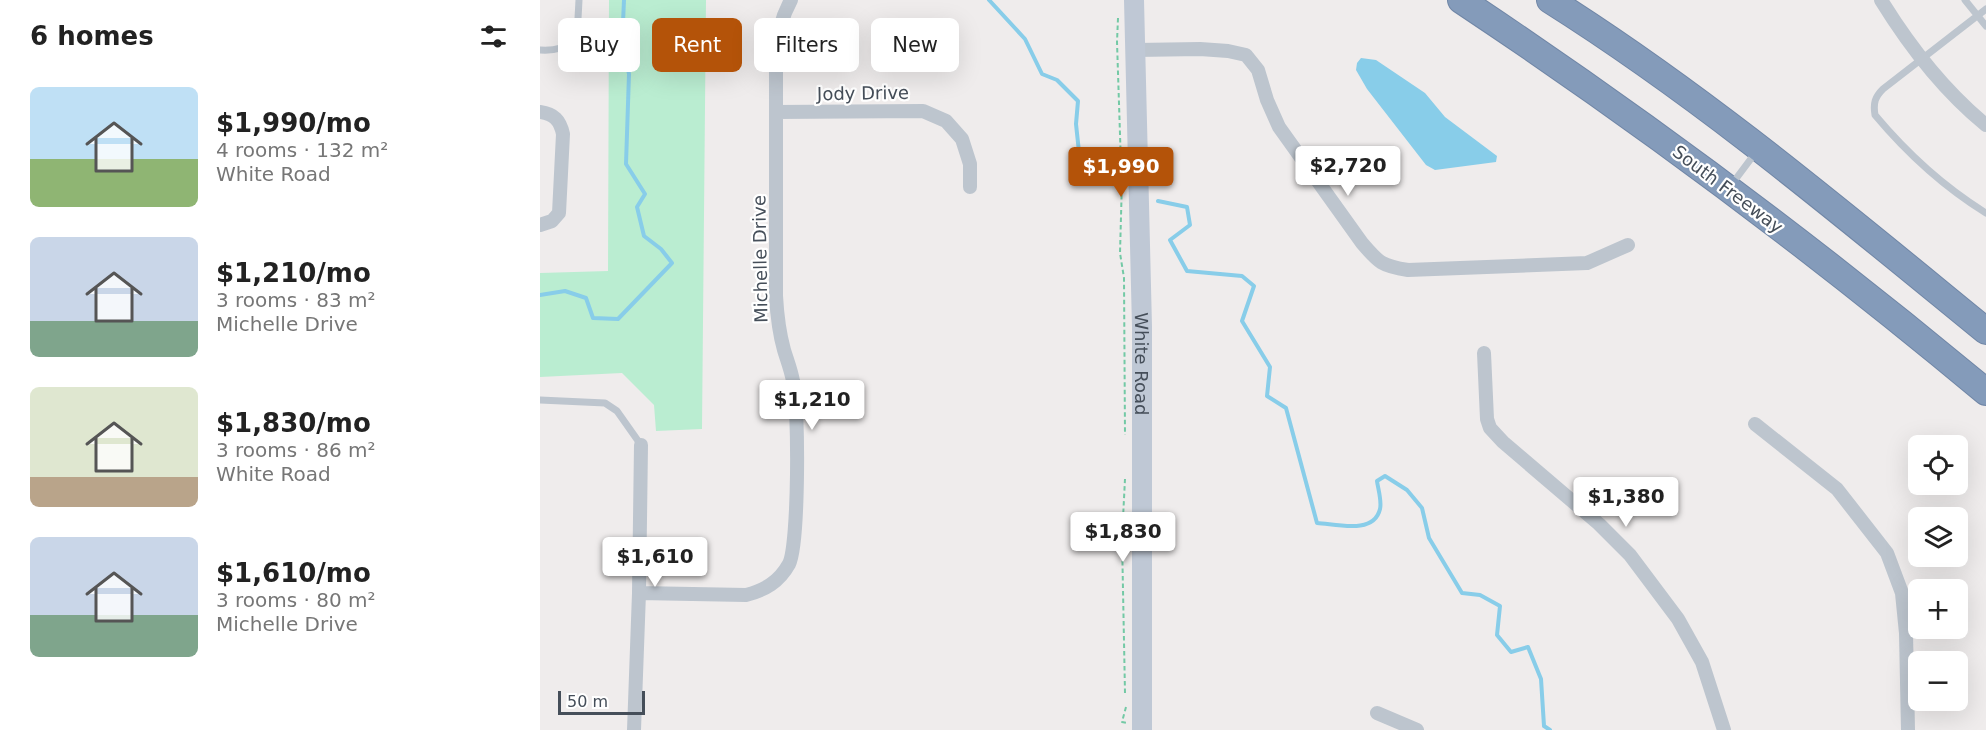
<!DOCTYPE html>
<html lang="en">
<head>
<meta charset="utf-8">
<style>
  :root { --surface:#fff; --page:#f6f6f6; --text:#222; --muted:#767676; --accent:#b45309 }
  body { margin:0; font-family:"DejaVu Sans",sans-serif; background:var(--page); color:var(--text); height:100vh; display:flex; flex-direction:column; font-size:22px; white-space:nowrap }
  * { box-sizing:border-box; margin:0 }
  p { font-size:20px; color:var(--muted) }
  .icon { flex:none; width:33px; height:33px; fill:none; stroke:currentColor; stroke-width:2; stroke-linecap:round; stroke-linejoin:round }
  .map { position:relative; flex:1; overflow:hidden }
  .panel { display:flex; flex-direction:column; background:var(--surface); width:540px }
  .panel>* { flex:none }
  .top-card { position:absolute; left:18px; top:18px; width:570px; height:54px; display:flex; gap:12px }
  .controls { position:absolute; left:1368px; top:435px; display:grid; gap:12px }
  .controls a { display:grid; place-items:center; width:60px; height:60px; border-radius:9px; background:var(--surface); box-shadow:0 6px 24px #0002; font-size:30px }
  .scale { position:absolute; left:18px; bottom:15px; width:87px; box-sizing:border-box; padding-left:6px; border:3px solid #454e59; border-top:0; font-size:16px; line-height:21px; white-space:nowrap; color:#454e59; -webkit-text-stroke:4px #fff; paint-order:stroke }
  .price { position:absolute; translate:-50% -51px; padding:0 14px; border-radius:6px; background:#fff; color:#222; font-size:20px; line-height:39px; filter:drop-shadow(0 2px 3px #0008) }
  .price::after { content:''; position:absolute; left:50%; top:36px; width:18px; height:14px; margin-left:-9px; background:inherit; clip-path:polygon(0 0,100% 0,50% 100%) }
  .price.selected { background:var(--accent); color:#fff }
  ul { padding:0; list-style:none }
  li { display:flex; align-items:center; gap:18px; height:150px; padding:0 30px }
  li span { display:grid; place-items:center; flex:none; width:168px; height:120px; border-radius:9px; color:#555 }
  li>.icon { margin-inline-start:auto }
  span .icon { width:72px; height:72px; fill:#fffc; stroke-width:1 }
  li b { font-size:26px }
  h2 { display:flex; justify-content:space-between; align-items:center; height:72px; padding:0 30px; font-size:26px }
  .tag { padding:0 21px; border-radius:9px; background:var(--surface); box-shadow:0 6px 24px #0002; font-size:21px; line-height:54px }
  .tag.selected { background:var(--accent); color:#fff }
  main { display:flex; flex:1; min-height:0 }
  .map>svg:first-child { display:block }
  .green { fill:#baedd1 }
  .water { fill:#88cde9 }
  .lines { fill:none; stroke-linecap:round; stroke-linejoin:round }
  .stream { stroke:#88cde9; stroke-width:4 }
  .highway-casing { stroke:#7086a6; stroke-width:28 }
  .path { stroke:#73c9a5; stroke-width:2; stroke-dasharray:4.5 3; stroke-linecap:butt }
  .lane { stroke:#bdc5ce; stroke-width:7 }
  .street { stroke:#bdc5ce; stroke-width:14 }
  .secondary { stroke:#bfc8d5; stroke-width:20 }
  .highway { stroke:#849bba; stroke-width:26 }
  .labels { text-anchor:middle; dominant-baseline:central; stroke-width:4.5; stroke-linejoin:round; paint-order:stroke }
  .street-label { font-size:18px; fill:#454e59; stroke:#fff }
</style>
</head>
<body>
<main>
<section class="panel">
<h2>6 homes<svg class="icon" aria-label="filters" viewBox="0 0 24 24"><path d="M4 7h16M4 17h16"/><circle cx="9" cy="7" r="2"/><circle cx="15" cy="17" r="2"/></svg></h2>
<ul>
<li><span style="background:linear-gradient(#bfe0f5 60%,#8fb573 0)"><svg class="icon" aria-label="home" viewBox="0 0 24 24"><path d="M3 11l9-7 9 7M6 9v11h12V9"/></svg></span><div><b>$1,990/mo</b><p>4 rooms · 132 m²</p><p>White Road</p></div></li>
<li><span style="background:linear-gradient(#c9d6e8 70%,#7fa58c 0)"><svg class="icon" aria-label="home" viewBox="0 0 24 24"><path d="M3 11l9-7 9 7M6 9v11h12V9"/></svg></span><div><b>$1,210/mo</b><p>3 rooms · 83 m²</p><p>Michelle Drive</p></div></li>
<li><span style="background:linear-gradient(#dfe7d0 75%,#b9a48a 0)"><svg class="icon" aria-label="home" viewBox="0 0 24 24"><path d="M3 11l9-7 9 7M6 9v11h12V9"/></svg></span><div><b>$1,830/mo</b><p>3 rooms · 86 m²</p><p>White Road</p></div></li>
<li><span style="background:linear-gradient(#c9d6e8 65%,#7fa58c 0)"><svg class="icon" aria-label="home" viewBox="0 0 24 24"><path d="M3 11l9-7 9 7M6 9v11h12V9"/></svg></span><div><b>$1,610/mo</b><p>3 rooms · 80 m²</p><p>Michelle Drive</p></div></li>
</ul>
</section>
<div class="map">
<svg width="1446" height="730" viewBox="0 0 1446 730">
  <rect width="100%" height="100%" fill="#efecec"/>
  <path class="green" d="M 69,0 L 166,0 L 162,429 L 116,431 L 114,405 L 82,373 L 0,377 L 0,273 L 68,271 Z"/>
  <path class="water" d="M 821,58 L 836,60 L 885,93 L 905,117 L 957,156 L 956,162 L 895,170 L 886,165 L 827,89 L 816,70 L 817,63 Z"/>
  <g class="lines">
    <path class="stream" d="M 449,0 L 485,39 L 502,74 L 517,80 L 538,101 L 536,124 L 539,152 L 571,184
      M 618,201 L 647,207 L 650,225 L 630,240 L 647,271 L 702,276 L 714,286 L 702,321 L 730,367 L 727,396 L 746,408 L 777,523 C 796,524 834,535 840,509 C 842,501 838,489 837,481 L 845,476 L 867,490 L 882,508 L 889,538 L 922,593 L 940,595 L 960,606 L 957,635 L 971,652 L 988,647 L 1001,679 L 1004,726 L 1010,730
      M 0,295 L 25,291 L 46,298 L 53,318 L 78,319 L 132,263 L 121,249 L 104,236 L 97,207 L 105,194 L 86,164 L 89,74 L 82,45 L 84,0"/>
    <defs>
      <path id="highway" d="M 921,0 C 1103,121 1278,252 1446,392
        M 1010,0 C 1164,97 1305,216 1446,331"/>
    </defs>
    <use href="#highway" class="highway-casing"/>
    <path class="path" d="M 578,18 L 577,42 L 581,165
      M 582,180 L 580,253 L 584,278 L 585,435
      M 585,693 L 582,538 L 585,479
      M 586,707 L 582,722 L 588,723"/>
    <path class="lane" d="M 1425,0 L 1446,26
      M 1446,9 L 1343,89 C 1335,97 1333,103 1335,115 C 1366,152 1404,187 1446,213
      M 0,50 C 16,51 26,48 37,37 L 39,0
      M 1192,184 L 1216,152
      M 0,400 L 65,403 L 77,411 L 101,445"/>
    <path class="street" d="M 1341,0 C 1370,47 1403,90 1446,125
      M 596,50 L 660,49 L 688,51 L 706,55 L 718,70 L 727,100 L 739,127 L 822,243 C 839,263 842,266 868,270 L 1047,263 L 1088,245
      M 0,112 C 14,114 20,120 23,134 L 19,213 L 12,221 L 0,225
      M 236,112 L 383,111 L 406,121 L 422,139 L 430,164 L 430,187
      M 944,353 L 947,419 L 950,428 L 963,442 L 1059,524 L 1090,555 L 1138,619 L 1162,662 L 1184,730
      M 1215,424 L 1297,489 L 1347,553 L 1362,593 L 1366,633 L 1368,730
      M 99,593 L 206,595 C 225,590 239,582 249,564 C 259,544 259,406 253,381 C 251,370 247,360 244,350 C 239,332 237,314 236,296 L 236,56 C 237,36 241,18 251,0
      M 837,713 L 877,730
      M 94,730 L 99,593 L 101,445"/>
    <path class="secondary" id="s1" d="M 594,0 L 602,327 L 602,730"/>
    <use href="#highway" class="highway"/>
  </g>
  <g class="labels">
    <g class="street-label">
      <text transform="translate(323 93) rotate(-1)">Jody Drive</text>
      <text transform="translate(1188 189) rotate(37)">South Freeway</text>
      <text transform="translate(220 259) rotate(-91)">Michelle Drive</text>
      <text stroke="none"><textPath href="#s1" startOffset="364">White Road</textPath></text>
    </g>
  </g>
</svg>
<div class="controls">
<a><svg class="icon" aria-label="locate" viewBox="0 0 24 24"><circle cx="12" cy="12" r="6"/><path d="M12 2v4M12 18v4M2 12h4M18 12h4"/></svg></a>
<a><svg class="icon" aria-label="layers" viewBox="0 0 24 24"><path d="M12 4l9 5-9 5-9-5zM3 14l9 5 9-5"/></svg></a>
<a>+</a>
<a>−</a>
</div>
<div class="scale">50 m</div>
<b class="price" style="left:808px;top:197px">$2,720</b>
<b class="price selected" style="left:581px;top:198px">$1,990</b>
<b class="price" style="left:272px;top:431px">$1,210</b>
<b class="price" style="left:1086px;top:528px">$1,380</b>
<b class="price" style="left:583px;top:563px">$1,830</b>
<b class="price" style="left:115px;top:588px">$1,610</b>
<div class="top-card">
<a class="tag">Buy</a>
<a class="tag selected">Rent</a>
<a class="tag">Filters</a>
<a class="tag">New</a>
</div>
</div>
</main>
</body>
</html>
